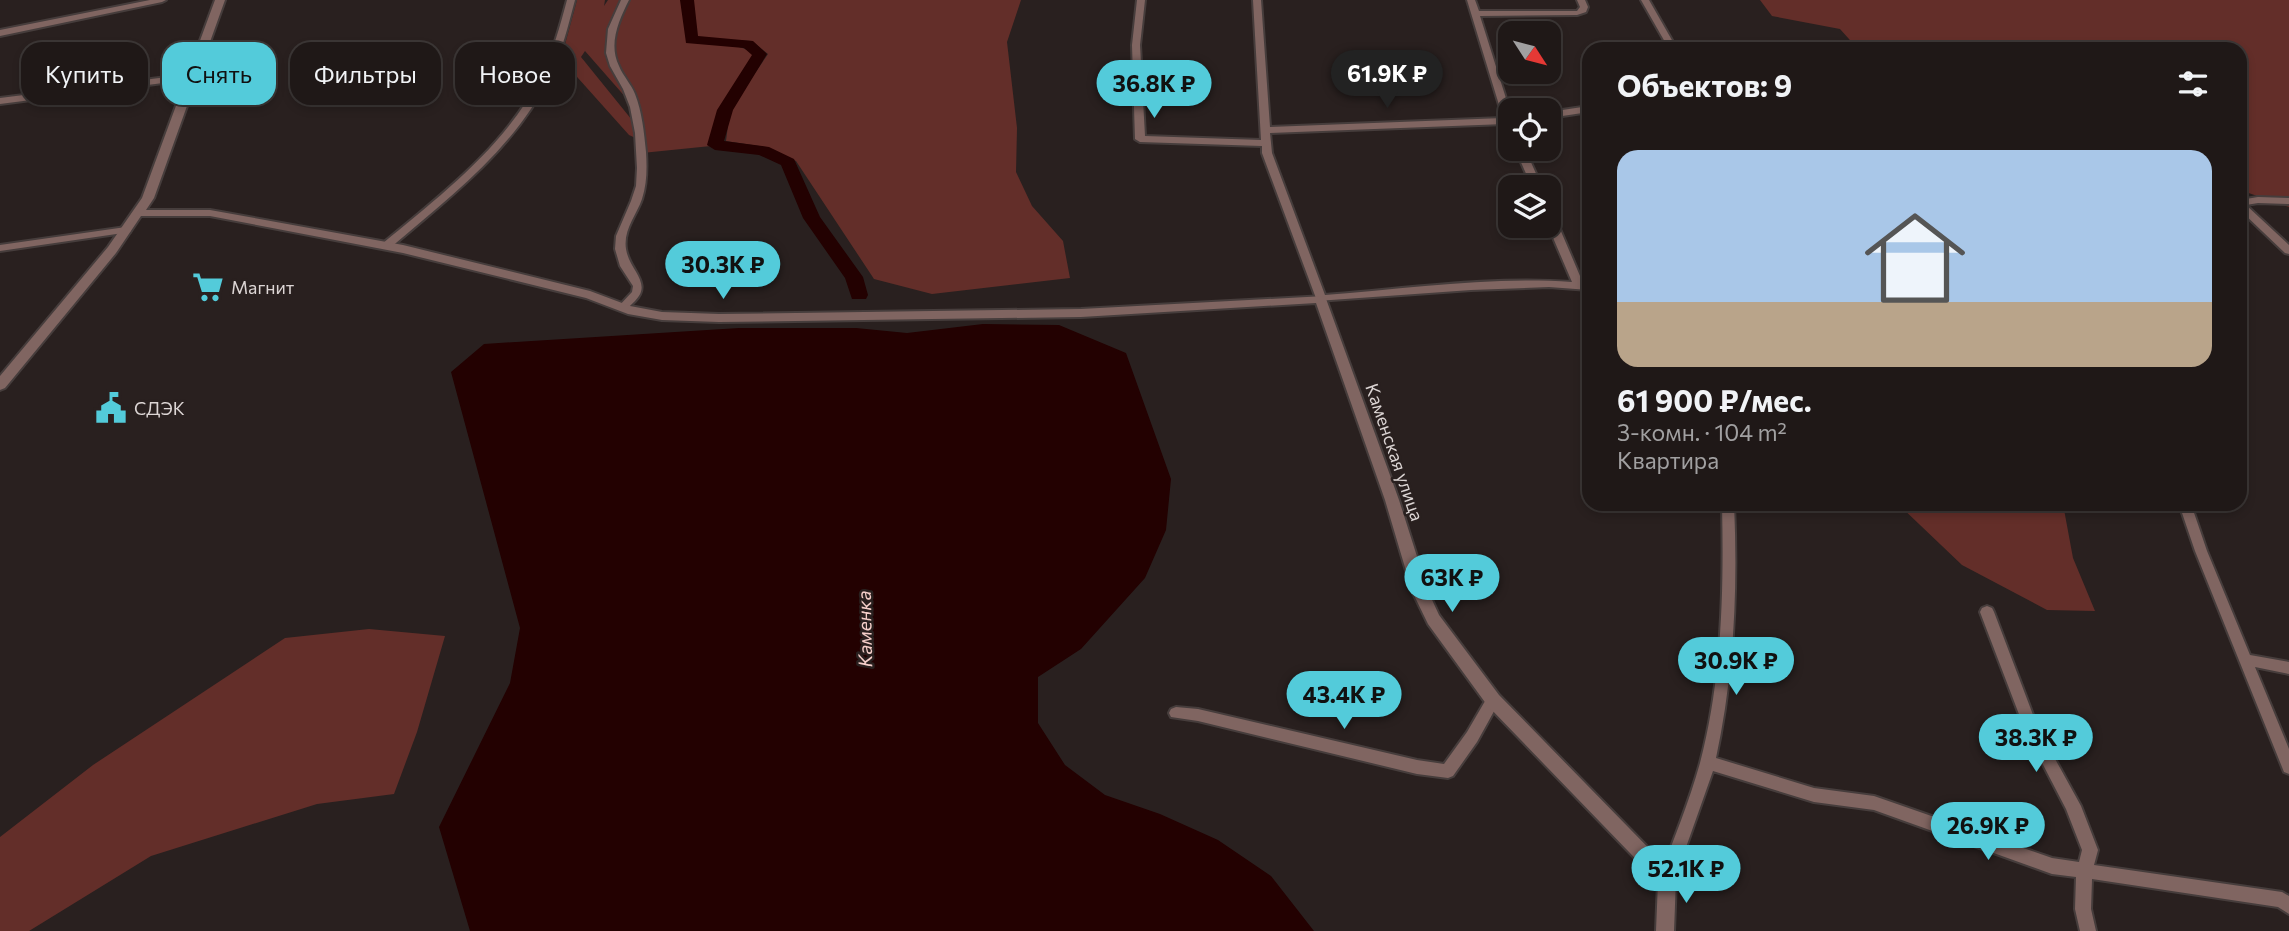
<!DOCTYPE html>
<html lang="ru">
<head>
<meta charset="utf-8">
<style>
  :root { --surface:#1f1817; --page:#272120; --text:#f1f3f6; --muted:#a1a0a1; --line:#3c3736; --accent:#53cbda }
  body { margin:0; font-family:Commissioner,sans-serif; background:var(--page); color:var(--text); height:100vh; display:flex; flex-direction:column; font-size:26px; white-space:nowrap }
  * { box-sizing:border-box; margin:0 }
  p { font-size:23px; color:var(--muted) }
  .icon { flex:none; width:38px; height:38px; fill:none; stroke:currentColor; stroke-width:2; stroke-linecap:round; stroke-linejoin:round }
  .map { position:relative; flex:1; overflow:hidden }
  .side { position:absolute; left:1582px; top:42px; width:665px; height:469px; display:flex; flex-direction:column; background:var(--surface); border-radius:21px; box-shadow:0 4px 10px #0003,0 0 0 2px var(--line) }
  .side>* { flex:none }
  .hud { position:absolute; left:21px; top:42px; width:665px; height:63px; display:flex; gap:14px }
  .needle { width:46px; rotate:126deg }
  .tools { position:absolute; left:1498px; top:21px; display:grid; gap:14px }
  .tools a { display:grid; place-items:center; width:63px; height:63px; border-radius:14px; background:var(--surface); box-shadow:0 4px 10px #0003,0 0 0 2px var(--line); font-size:35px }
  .price { position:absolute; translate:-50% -60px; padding:0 16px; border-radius:24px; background:var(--accent); color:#111; font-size:23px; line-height:46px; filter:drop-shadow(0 2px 4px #0008) }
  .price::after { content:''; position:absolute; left:50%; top:42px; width:21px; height:16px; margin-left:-10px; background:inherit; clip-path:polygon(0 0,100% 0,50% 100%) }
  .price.current { background:#222; color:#fff }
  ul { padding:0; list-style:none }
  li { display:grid; align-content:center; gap:14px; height:371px; padding:0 35px }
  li+li { border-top:2px solid var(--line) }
  li span { display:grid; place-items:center; height:217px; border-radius:21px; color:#555 }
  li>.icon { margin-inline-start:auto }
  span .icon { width:126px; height:126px; fill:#fffc; stroke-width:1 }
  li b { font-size:30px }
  h2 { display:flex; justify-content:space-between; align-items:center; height:84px; padding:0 35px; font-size:30px }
  .chip { padding:0 24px; border-radius:21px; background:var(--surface); box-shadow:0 4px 10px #0003,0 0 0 2px var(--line); font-size:24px; line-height:63px }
  .chip.current { background:var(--accent); color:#111 }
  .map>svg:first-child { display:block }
  .green { fill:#632e29; fill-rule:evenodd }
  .water { fill:#230101 }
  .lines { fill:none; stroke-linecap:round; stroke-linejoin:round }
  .river { fill:#230101; fill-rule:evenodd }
  .minor-casing { stroke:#463d3c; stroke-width:4 }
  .tertiary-casing { stroke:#463d3c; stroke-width:4 }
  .minor { fill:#806561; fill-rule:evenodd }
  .tertiary { fill:#806561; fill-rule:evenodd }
  .labels { text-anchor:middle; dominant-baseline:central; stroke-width:5; stroke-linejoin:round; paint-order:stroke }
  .poi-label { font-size:18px; fill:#dcd5d4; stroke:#29201f; text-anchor:start }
  .street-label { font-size:18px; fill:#dcd5d4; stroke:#29201f }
  .water-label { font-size:19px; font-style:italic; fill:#f4cec9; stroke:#29201f }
</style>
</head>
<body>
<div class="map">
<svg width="2289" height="931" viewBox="0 0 2289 931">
  <rect width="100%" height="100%" fill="#29201f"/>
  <path class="green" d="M 577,0 L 605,0 L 604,6 L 608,0 L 684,0 L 687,40 C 709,46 737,40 755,55 L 719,112 L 711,146 L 642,153 L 642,141 L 629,135 L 561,59 ZM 585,51 L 642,116 L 642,123 L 636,125 L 581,57 Z
    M 692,0 L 1021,0 L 1007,42 L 1017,128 L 1016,172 L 1032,206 L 1063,241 L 1070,278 L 932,294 L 874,279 L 796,161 L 766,147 L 726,141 L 730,110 L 768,54 L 752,41 L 695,38 Z
    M 1760,0 L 2289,0 L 2289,207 L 2240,190 L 2240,49 L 1858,49 L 1840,29 L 1772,16 Z
    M 1898,504 L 2063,504 L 2073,558 L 2095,611 L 2047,610 L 1962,565 Z
    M 369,629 L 445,636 L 417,732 L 394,794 L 317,804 L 151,856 L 29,931 L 0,931 L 0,837 L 93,765 L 285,638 Z"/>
  <path class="water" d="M 983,324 L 1059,325 L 1126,353 L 1171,479 L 1166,530 L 1145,578 L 1081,649 L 1038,677 L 1038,723 L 1065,765 L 1105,795 L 1160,814 L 1218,840 L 1271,876 L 1314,931 L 470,931 L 439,827 L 510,683 L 520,628 L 451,372 L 484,344 L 739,328 L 856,328 L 907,333 Z"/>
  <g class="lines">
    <path class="river" d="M 680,0 L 694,0 L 698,36 L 753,41 L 767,54 L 733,110 L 724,141 L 769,147 L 794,159 L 820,217 L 863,277 L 868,295 L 866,299 L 852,299 L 845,278 L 803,218 L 781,165 L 759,155 L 715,150 L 707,145 L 717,110 L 752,55 L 744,48 L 686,43 Z"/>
    <defs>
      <path id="minor" d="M 150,0 L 166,0 L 162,2 L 0,36 L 0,30 Z
        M 567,0 L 575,0 C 568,26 562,52 550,76 C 515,148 449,198 390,248 L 382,248 L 382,244 C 441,195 506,146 541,76 C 553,52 560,26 567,0 Z
        M 621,0 L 629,0 C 619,20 608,44 619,66 C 623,76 631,84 635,94 C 642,112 644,132 646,152 C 647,168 647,184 642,199 C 636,216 623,230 626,249 C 629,270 653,283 635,301 C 631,305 628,308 623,311 L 618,307 L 632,292 L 633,286 L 620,266 L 615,249 L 616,236 L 631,201 L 636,186 L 637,168 L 635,133 L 630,107 L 623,89 L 610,66 L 606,53 L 608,29 Z
        M 1137,0 L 1145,0 L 1140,45 L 1145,136 L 1261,140 L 1253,0 L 1261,0 L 1270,127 L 1503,118 L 1467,0 L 1475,0 L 1479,11 L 1577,11 L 1580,7 L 1577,0 L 1585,0 L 1588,7 L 1586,12 L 1577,15 L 1480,16 L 1510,111 L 1510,128 L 1505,124 L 1270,133 L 1272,153 L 1325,295 C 1406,289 1490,276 1572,282 L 1548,226 L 1549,212 L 1554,215 L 1583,283 L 1589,284 L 1589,290 L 1549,287 L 1471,290 L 1317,301 L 1262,153 L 1262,146 L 1140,142 L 1135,139 L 1132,45 Z
        M 1641,0 L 1649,0 L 1677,49 L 1669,49 Z
        M 191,74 L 194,75 L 194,79 L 0,104 L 0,98 Z
        M 1589,106 L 1589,112 L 1549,118 L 1549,112 Z
        M 1515,149 L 1525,149 L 1542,187 L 1532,187 Z
        M 2258,197 L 2289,198 L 2289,204 L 2258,203 L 2246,205 L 2289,245 L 2289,254 L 2285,253 L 2240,210 L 2240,200 Z
        M 126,227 L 131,230 L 130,232 L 0,251 L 0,245 Z
        M 1722,504 L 1734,504 C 1738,590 1734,674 1716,758 L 1814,788 L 1874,796 L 2052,858 L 2079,862 L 2082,850 L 2066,809 L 2025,730 L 1980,612 L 1982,608 L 1987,606 L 1992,608 L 1994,612 L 2038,728 L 2081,806 L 2098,850 L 2094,865 L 2282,892 L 2289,896 L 2289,914 L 2278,907 L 2092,879 L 2091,909 L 2096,931 L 2080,931 L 2075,909 L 2076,877 L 2052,874 L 1874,810 L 1814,802 L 1713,771 L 1673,884 L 1667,887 L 1661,884 L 1659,879 C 1673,840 1689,803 1700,763 C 1722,680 1724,590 1722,504 Z
        M 2179,504 L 2191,504 L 2207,551 L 2250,655 L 2289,662 L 2289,674 L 2255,667 L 2289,749 L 2289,774 L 2284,772 L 2282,767 L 2195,551 Z
        M 1493,694 L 1498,696 L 1500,700 L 1498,704 L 1477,742 L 1453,776 L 1448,778 L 1417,774 L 1198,721 L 1171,717 L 1169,713 L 1171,709 L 1176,707 L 1198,709 L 1417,760 L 1444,764 L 1467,732 L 1488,696 Z"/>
      <path id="tertiary" d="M 215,0 L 225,0 L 154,198 L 146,210 L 210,210 L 403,245 L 590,291 L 630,306 L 662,312 L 719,314 L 1081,309 L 1325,296 L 1399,500 L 1428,591 L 1439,615 L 1499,695 L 1673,873 L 1676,879 L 1674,931 L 1656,931 L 1658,882 L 1487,705 L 1428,624 L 1412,591 L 1385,500 L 1316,303 L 1081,317 L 719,322 L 662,320 L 628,314 L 586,298 L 403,253 L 210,216 L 141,216 L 116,253 L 5,388 L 0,390 L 0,376 L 108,247 L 142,198 Z"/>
    </defs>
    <use href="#minor" class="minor-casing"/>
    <use href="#tertiary" class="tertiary-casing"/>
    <use href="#minor" class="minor"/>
    <use href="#tertiary" class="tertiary"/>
  </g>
  <defs>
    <symbol id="supermarket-bare" viewBox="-9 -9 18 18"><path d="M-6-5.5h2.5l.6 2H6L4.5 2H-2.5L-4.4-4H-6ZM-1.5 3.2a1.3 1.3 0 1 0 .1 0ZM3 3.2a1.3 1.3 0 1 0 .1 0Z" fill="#53cbda" stroke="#29201f" stroke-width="2.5" paint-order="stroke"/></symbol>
    <symbol id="civic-bare" viewBox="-9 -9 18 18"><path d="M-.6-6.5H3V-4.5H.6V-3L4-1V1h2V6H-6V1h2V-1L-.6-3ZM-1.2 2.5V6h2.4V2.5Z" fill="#53cbda" stroke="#29201f" stroke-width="2.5" paint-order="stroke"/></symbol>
  </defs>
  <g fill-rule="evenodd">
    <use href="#supermarket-bare" x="186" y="265" width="44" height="44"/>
    <use href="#civic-bare" x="89" y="386" width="44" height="44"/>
  </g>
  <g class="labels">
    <g class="poi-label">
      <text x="231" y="287">Магнит</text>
      <text x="134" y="408">СДЭК</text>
    </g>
    <g class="street-label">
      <text transform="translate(1395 452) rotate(71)">Каменская улица</text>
    </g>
    <g class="water-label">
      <text transform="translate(864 629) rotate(-91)">Каменка</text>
    </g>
  </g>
</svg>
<div class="tools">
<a><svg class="needle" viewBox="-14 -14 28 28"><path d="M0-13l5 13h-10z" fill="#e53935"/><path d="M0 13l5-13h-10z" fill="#a1a0a1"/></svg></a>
<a><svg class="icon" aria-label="locate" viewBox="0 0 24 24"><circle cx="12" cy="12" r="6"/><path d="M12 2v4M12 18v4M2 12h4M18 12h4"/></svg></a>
<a><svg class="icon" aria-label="layers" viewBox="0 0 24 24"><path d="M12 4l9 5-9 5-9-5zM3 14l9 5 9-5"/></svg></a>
</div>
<b class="price current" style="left:1387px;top:110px">61.9K ₽</b>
<b class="price" style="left:1154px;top:120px">36.8K ₽</b>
<b class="price" style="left:723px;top:301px">30.3K ₽</b>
<b class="price" style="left:1452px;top:614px">63K ₽</b>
<b class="price" style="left:1736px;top:697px">30.9K ₽</b>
<b class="price" style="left:1344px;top:731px">43.4K ₽</b>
<b class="price" style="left:2036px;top:774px">38.3K ₽</b>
<b class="price" style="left:1988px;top:862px">26.9K ₽</b>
<b class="price" style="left:1686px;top:905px">52.1K ₽</b>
<div class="hud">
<a class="chip">Купить</a>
<a class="chip current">Снять</a>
<a class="chip">Фильтры</a>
<a class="chip">Новое</a>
</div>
<section class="side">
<h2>Объектов: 9<svg class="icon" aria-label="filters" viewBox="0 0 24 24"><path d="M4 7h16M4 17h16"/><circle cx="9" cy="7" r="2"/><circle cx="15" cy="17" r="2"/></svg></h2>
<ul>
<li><span style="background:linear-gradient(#a9c7e8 70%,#b9a48a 0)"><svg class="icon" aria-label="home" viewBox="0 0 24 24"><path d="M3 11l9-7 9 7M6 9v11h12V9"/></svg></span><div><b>61 900 ₽/мес.</b><p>3-комн. · 104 m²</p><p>Квартира</p></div></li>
</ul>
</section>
</div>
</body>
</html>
